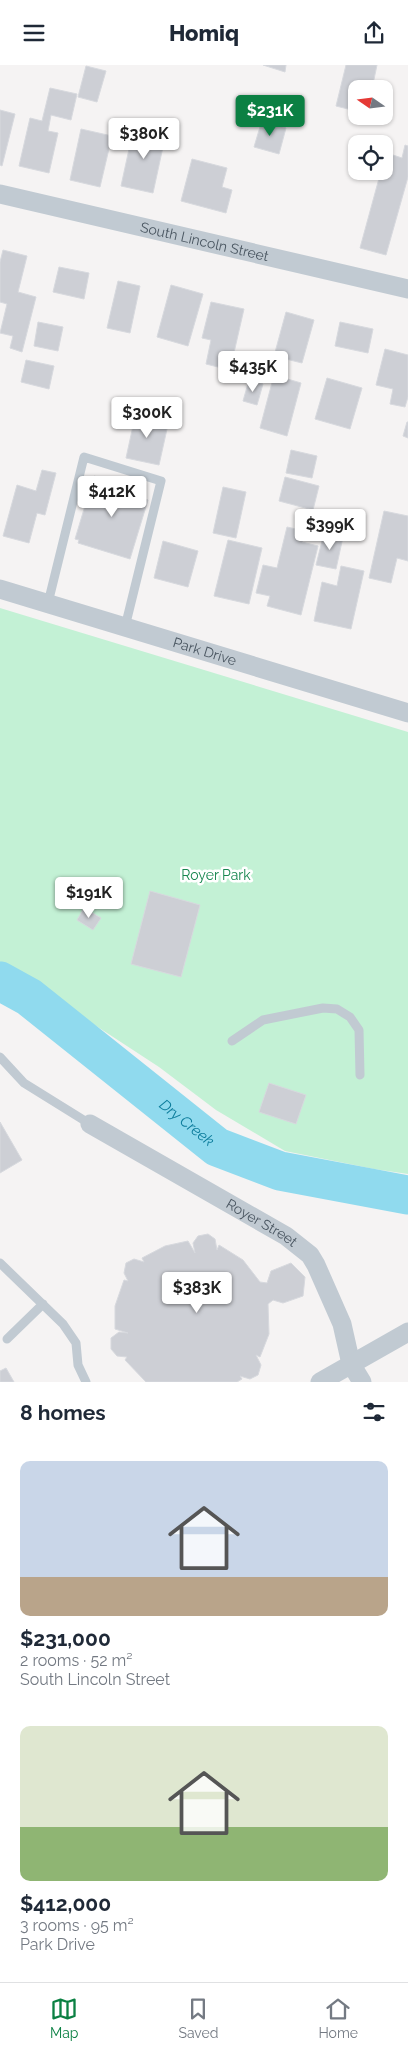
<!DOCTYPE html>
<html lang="en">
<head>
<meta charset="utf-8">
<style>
  :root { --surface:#fff; --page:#f6f6f7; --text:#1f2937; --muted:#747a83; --line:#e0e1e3; --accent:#0b8043 }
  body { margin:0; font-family:Raleway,sans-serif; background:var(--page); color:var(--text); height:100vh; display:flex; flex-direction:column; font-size:19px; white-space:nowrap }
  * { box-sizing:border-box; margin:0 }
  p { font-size:16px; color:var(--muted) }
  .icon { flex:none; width:28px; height:28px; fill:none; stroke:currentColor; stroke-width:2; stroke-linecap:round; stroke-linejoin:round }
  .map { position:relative; height:1317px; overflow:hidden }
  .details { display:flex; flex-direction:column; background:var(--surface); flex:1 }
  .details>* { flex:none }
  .needle { width:32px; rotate:284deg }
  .buttons { position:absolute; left:348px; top:15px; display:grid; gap:10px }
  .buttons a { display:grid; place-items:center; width:45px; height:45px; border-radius:10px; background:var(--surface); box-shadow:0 1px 4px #0004; font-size:25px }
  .price { position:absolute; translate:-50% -42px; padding:0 11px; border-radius:5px; background:#fff; color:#222; font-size:16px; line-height:32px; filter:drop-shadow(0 1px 2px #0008) }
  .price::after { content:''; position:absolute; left:50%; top:30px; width:15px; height:11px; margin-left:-8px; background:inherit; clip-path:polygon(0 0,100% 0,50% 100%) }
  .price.selected { background:var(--accent); color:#fff }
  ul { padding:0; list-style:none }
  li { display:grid; align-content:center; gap:10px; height:265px; padding:0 20px }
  li span { display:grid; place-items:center; height:155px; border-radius:10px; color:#555 }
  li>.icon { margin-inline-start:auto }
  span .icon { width:90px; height:90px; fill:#fffc; stroke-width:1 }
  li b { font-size:21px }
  h2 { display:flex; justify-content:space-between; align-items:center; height:60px; padding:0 20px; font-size:21px }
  header { display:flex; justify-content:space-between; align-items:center; height:65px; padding:0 20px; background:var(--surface); font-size:22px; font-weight:800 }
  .dock { display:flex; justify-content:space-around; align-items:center; height:70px; border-top:1px solid var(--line); background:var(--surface); font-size:14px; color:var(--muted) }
  .dock a { display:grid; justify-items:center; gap:2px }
  .dock .selected { color:var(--accent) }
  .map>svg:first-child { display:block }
  .green { fill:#c3f1d5 }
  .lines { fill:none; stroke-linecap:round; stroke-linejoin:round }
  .river { stroke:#90daee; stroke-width:39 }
  .building { fill:#cdcfd5; stroke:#d7d9de }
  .lane { stroke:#c1cad2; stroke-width:9 }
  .street { stroke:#c1cad2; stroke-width:19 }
  .labels { text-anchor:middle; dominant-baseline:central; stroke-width:5; stroke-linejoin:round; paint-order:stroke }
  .street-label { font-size:14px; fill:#4a5661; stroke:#fff }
  .park-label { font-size:14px; fill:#17864f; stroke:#fff }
  .water-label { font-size:15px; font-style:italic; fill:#0c7c9b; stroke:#fff }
</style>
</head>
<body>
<header><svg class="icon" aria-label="menu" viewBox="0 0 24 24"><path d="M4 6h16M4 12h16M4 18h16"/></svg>Homiq<svg class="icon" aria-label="share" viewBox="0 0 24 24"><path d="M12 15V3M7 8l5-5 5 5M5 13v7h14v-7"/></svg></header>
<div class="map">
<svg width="408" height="1317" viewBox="0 0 408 1317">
  <rect width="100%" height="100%" fill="#f5f3f3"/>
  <path class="green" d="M 0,543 L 408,667 L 408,1109 L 374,1104 L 285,1086 L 216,1045 L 159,1002 L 0,898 Z"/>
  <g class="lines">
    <path class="river" id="s1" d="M 0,916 L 29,932 L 217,1082 L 280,1106 L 408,1130"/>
  </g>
  <path class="building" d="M 263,0 L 286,0 L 285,7 Z
    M 346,0 L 377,0 L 372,24 L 356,24 L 356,46 L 336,41 Z
    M 86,1 L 106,6 L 97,37 L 78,32 Z
    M 50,23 L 77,29 L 71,55 L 51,50 L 48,66 L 58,68 L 49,108 L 19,101 L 30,53 L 42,56 Z
    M 0,45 L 15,49 L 2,101 L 0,100 Z
    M 262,55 L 286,63 L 279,89 L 254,82 Z
    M 134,61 L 166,68 L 153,128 L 121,121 Z
    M 81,64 L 112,71 L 100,122 L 70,115 Z
    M 405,80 L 408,81 L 408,112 L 386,190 L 360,183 L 381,106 L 384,106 L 384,94 L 391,96 L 393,90 L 402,93 Z
    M 192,94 L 227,103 L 222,122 L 232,125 L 226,148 L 181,136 Z
    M 3,185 L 27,191 L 18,227 L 36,232 L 22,287 L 10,283 L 13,271 L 0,268 L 7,239 L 0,237 L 0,197 Z
    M 59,202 L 89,208 L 84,234 L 53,227 Z
    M 118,216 L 140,221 L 130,268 L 107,263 Z
    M 171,220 L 203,229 L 188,281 L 157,272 Z
    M 211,237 L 244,244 L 230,305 L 206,299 L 211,275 L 202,273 Z
    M 286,247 L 314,255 L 302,298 L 274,291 Z
    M 38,257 L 63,262 L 58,286 L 34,281 Z
    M 340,257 L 373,264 L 368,288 L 335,281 Z
    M 385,284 L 408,290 L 408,332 L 405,342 L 390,339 L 393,324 L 376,320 Z
    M 26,295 L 54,301 L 49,324 L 21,317 Z
    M 274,310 L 301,318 L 287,371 L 260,363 Z
    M 327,313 L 362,323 L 350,364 L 315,354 Z
    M 249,315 L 263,319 L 257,340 L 243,336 Z
    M 136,347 L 169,355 L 159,400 L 126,393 Z
    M 407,357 L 408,357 L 408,373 L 403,371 Z
    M 291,385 L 317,391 L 312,413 L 286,408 Z
    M 42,405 L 56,408 L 45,450 L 37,448 L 29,478 L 3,471 L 17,420 L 36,426 Z
    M 94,411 L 141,425 L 139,432 L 148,435 L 130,494 L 78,478 L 79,475 L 75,474 Z
    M 285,412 L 319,421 L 313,445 L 279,436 Z
    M 223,422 L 246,427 L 236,473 L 213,468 Z
    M 384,446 L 408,451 L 408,496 L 397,493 L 391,518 L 369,513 Z
    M 287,462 L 305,466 L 302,477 L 318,481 L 301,550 L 267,541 L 270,531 L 256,528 L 263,500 L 277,503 Z
    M 324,468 L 343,472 L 336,504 L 316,500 Z
    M 228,475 L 262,483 L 249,539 L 214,531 Z
    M 163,476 L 198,486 L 188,522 L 154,513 Z
    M 341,501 L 364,506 L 351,564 L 314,556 L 322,517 L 337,521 Z
    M 150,826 L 200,840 L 181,912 L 131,899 Z
    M 84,843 L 101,853 L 93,865 L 77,855 Z
    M 269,1018 L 306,1030 L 296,1059 L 259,1047 Z
    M 0,1057 L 22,1095 L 0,1108 Z
    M 208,1169 L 215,1174 L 217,1185 L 219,1180 L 243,1195 L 260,1217 L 267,1218 L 271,1206 L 291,1198 L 305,1212 L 303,1231 L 283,1238 L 273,1235 L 268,1239 L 269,1269 L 260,1292 L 256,1290 L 261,1300 L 258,1310 L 250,1314 L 240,1311 L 242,1314 L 237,1317 L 146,1317 L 125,1295 L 127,1292 L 117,1291 L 111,1284 L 111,1273 L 119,1267 L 128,1268 L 115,1264 L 115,1241 L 124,1215 L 128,1216 L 124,1208 L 126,1198 L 134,1194 L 144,1197 L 142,1193 L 165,1181 L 188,1176 L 195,1188 L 193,1178 L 198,1171 Z
    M 6,1303 L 14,1317 L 0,1317 L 0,1306 Z"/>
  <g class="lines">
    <path class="lane" d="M 48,538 L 84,392 L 161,416 L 125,562
      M 232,976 L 263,955 L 323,943 L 337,944 L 350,952 L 359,965 L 360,1010
      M 0,992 L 24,1018 L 90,1059
      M 0,1198 L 63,1259 L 76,1278 L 78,1300 L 86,1317
      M 7,1274 L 43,1239"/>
    <g class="street">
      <path id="s2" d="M 0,129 L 408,224"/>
      <path id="s3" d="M 0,524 L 408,648"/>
      <path id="s4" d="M 90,1059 L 286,1171 L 310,1190 L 316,1200 L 342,1259 L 351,1299 L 362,1317"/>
      <path d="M 320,1317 L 408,1267"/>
    </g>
  </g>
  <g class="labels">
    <g class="street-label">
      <text stroke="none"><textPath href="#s2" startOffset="210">South Lincoln Street</textPath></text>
      <text stroke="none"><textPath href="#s3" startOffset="214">Park Drive</textPath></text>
      <text stroke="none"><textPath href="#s4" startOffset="198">Royer Street</textPath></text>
    </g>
    <g class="park-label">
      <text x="216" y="810">Royer Park</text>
    </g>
    <g class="water-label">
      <text stroke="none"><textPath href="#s1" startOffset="235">Dry Creek</textPath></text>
    </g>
  </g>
</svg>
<div class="buttons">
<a><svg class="needle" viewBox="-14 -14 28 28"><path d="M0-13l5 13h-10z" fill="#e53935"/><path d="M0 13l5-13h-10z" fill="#747a83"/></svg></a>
<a><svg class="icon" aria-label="locate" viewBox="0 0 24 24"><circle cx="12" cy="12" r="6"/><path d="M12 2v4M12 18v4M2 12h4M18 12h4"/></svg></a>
</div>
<b class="price selected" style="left:270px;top:72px">$231K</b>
<b class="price" style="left:144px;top:95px">$380K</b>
<b class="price" style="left:253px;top:328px">$435K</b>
<b class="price" style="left:147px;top:374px">$300K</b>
<b class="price" style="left:112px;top:453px">$412K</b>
<b class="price" style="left:330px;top:486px">$399K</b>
<b class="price" style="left:89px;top:854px">$191K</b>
<b class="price" style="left:197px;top:1249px">$383K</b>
</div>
<section class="details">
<h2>8 homes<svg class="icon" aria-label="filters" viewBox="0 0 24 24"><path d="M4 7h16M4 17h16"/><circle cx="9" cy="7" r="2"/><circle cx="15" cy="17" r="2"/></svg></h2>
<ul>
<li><span style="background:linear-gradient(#c9d6e8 75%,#b9a48a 0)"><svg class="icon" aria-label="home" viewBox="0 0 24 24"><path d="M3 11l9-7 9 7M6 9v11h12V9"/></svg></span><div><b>$231,000</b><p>2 rooms · 52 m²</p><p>South Lincoln Street</p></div></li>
<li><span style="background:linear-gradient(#dfe7d0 65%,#8fb573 0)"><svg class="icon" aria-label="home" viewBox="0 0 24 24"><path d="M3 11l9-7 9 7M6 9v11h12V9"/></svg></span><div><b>$412,000</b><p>3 rooms · 95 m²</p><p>Park Drive</p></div></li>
</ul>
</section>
<nav class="dock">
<a class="selected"><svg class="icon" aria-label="map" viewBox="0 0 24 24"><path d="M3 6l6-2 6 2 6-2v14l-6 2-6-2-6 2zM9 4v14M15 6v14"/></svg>Map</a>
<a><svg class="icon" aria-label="saved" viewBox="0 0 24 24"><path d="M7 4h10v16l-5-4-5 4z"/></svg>Saved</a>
<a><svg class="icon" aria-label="home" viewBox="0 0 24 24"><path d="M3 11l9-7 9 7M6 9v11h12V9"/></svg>Home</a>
</nav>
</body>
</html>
